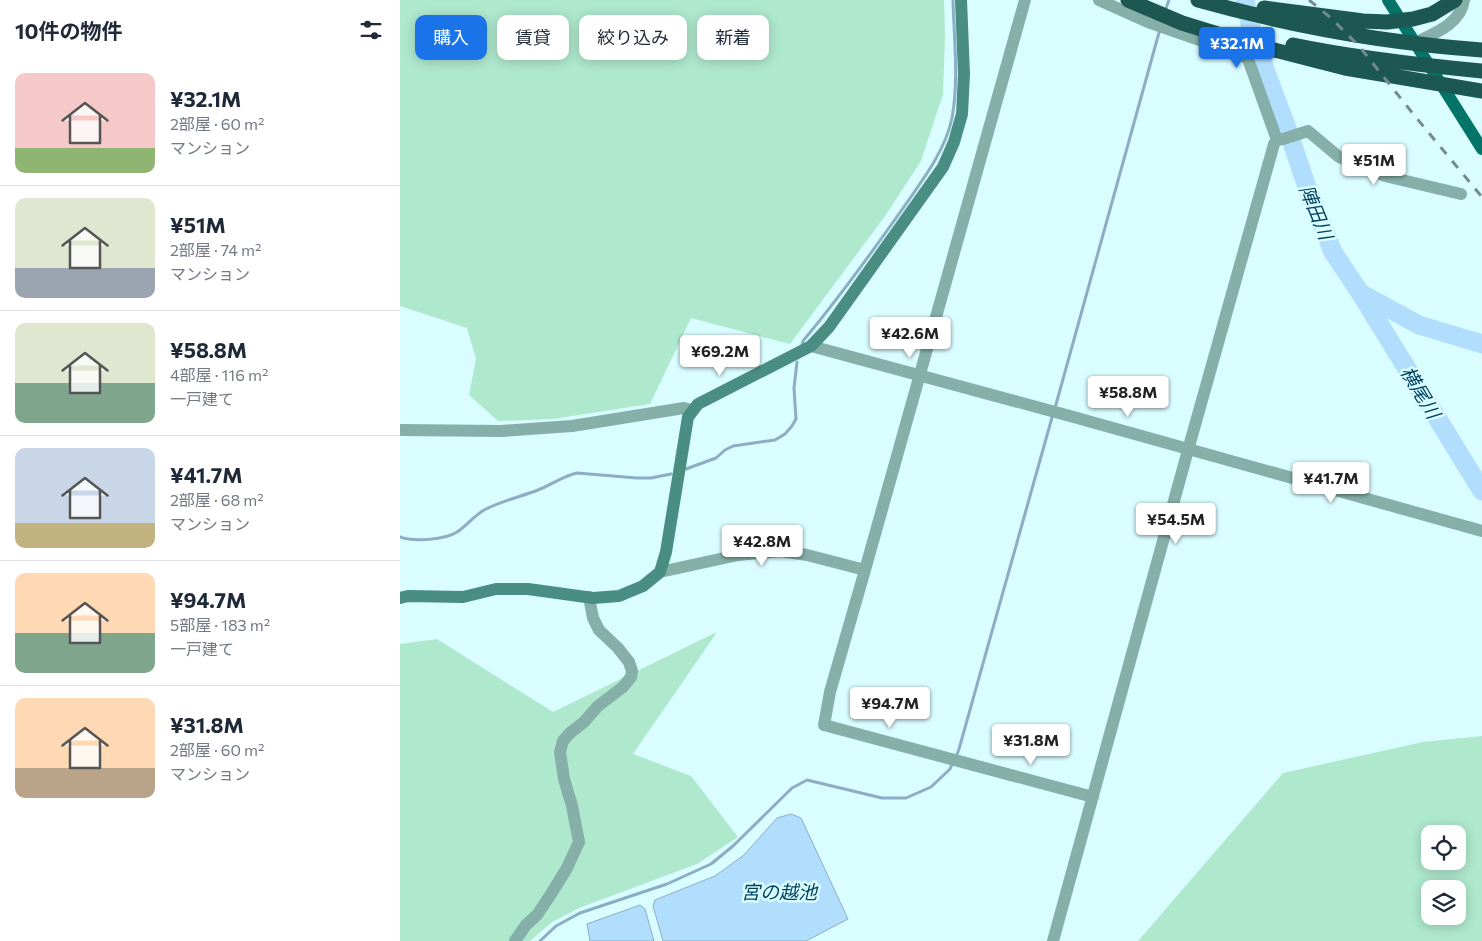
<!DOCTYPE html>
<html lang="ja">
<head>
<meta charset="utf-8">
<style>
  :root { --surface:#fff; --page:#f2f2f3; --text:#1f2937; --muted:#747a83; --line:#e0e1e3; --accent:#1a73e8 }
  body { margin:0; font-family:Commissioner,"Noto Sans JP",sans-serif; background:var(--page); color:var(--text); height:100vh; display:flex; flex-direction:column; font-size:19px; white-space:nowrap }
  * { box-sizing:border-box; margin:0 }
  p { font-size:16px; color:var(--muted) }
  .icon { flex:none; width:28px; height:28px; fill:none; stroke:currentColor; stroke-width:2; stroke-linecap:round; stroke-linejoin:round }
  .map { position:relative; flex:1; overflow:hidden }
  .side { display:flex; flex-direction:column; background:var(--surface); width:400px }
  .side>* { flex:none }
  .guide { position:absolute; left:15px; top:15px; width:475px; height:45px; display:flex; gap:10px }
  .tools { position:absolute; left:1021px; top:825px; display:grid; gap:10px }
  .tools a { display:grid; place-items:center; width:45px; height:45px; border-radius:10px; background:var(--surface); box-shadow:0 2px 12px #0003; font-size:25px }
  .price { position:absolute; translate:-50% -42px; padding:0 11px; border-radius:5px; background:#fff; color:#222; font-size:16px; line-height:32px; filter:drop-shadow(0 1px 2px #0008) }
  .price::after { content:''; position:absolute; left:50%; top:30px; width:15px; height:11px; margin-left:-8px; background:inherit; clip-path:polygon(0 0,100% 0,50% 100%) }
  .price.current { background:var(--accent); color:#fff }
  ul { padding:0; list-style:none }
  li { display:flex; align-items:center; gap:15px; height:125px; padding:0 15px }
  li+li { border-top:1px solid var(--line) }
  li span { display:grid; place-items:center; flex:none; width:140px; height:100px; border-radius:10px; color:#555 }
  li>.icon { margin-inline-start:auto }
  span .icon { width:60px; height:60px; fill:#fffc; stroke-width:1 }
  li b { font-size:21px }
  h2 { display:flex; justify-content:space-between; align-items:center; height:60px; padding:0 15px; font-size:21px }
  .chip { padding:0 18px; border-radius:10px; background:var(--surface); box-shadow:0 2px 12px #0003; font-size:18px; line-height:45px }
  .chip.current { background:var(--accent); color:#fff }
  main { display:flex; flex:1; min-height:0 }
  .map>svg:first-child { display:block }
  .green { fill:#aee8cd; fill-rule:evenodd }
  .water { fill:#b2defd; stroke:#8aaec4 }
  .lines { fill:none; stroke-linecap:round; stroke-linejoin:round }
  .stream { stroke:#8aaec4; stroke-width:3 }
  .river { stroke:#b2defd; stroke-width:19 }
  .street { stroke:#85afa8; stroke-width:12 }
  .secondary { stroke:#4a8d83; stroke-width:12 }
  .primary { stroke:#047469; stroke-width:12 }
  .highway { stroke:#1c5851; stroke-width:15 }
  .rail { stroke:#738b8d; stroke-width:3; stroke-dasharray:9 9; stroke-linecap:butt }
  .labels { text-anchor:middle; dominant-baseline:central; stroke-width:5; stroke-linejoin:round; paint-order:stroke }
  .water-label { font-size:19px; font-style:italic; fill:#024263; stroke:#dafdff }
</style>
</head>
<body>
<main>
<section class="side">
<h2>10件の物件<svg class="icon" aria-label="filters" viewBox="0 0 24 24"><path d="M4 7h16M4 17h16"/><circle cx="9" cy="7" r="2"/><circle cx="15" cy="17" r="2"/></svg></h2>
<ul>
<li><span style="background:linear-gradient(#f6c9c9 75%,#8fb573 0)"><svg class="icon" aria-label="home" viewBox="0 0 24 24"><path d="M3 11l9-7 9 7M6 9v11h12V9"/></svg></span><div><b>¥32.1M</b><p>2部屋 · 60 m²</p><p>マンション</p></div></li>
<li><span style="background:linear-gradient(#dfe7d0 70%,#9aa5b1 0)"><svg class="icon" aria-label="home" viewBox="0 0 24 24"><path d="M3 11l9-7 9 7M6 9v11h12V9"/></svg></span><div><b>¥51M</b><p>2部屋 · 74 m²</p><p>マンション</p></div></li>
<li><span style="background:linear-gradient(#dfe7d0 60%,#7fa58c 0)"><svg class="icon" aria-label="home" viewBox="0 0 24 24"><path d="M3 11l9-7 9 7M6 9v11h12V9"/></svg></span><div><b>¥58.8M</b><p>4部屋 · 116 m²</p><p>一戸建て</p></div></li>
<li><span style="background:linear-gradient(#c9d6e8 75%,#c2b280 0)"><svg class="icon" aria-label="home" viewBox="0 0 24 24"><path d="M3 11l9-7 9 7M6 9v11h12V9"/></svg></span><div><b>¥41.7M</b><p>2部屋 · 68 m²</p><p>マンション</p></div></li>
<li><span style="background:linear-gradient(#ffd9b3 60%,#7fa58c 0)"><svg class="icon" aria-label="home" viewBox="0 0 24 24"><path d="M3 11l9-7 9 7M6 9v11h12V9"/></svg></span><div><b>¥94.7M</b><p>5部屋 · 183 m²</p><p>一戸建て</p></div></li>
<li><span style="background:linear-gradient(#ffd9b3 70%,#b9a48a 0)"><svg class="icon" aria-label="home" viewBox="0 0 24 24"><path d="M3 11l9-7 9 7M6 9v11h12V9"/></svg></span><div><b>¥31.8M</b><p>2部屋 · 60 m²</p><p>マンション</p></div></li>
</ul>
</section>
<div class="map">
<svg width="1082" height="941" viewBox="0 0 1082 941">
  <rect width="100%" height="100%" fill="#dafdff"/>
  <path class="green" d="M 0,0 L 544,0 L 545,35 L 543,94 L 521,161 L 485,216 L 390,344 L 291,318 L 250,404 L 153,419 L 98,421 L 69,395 L 76,359 L 67,328 L 0,306 Z
    M 317,632 L 233,754 L 291,776 L 338,837 L 297,864 L 179,908 L 152,922 L 130,941 L 0,941 L 0,644 L 37,639 L 153,712 Z
    M 1082,736 L 1082,941 L 738,941 L 883,773 L 1023,742 ZM 1030,834 L 1058,834 L 1058,861 L 1030,861 ZM 1030,889 L 1058,889 L 1058,916 L 1030,916 Z"/>
  <path class="water" d="M 391,814 L 401,818 L 448,919 L 406,941 L 263,941 L 253,906 L 255,900 L 315,876 L 344,855 L 377,818 Z
    M 240,905 L 245,909 L 254,941 L 190,941 L 187,924 Z"/>
  <g class="lines">
    <path class="stream" d="M 765,11 L 769,0
      M 402,345 L 403,341 C 438,299 470,255 501,211 C 521,182 545,152 552,118 C 559,79 554,39 553,0
      M 655,408 L 760,29
      M 286,469 L 316,458 L 325,450 L 333,446 L 375,440 L 385,434 L 392,426 L 396,419 L 394,388 L 397,362
      M 0,537 C 13,542 45,540 57,532 C 66,526 74,516 84,510 C 101,501 120,497 138,490 C 151,485 163,476 177,473 L 237,478 L 251,478 L 271,474
      M 556,757 L 559,749 L 653,414
      M 140,941 L 156,926 L 180,913 L 267,884 L 311,864 L 333,846 L 392,788 L 407,780 L 482,798 L 506,798 L 531,787 L 550,769 L 553,762"/>
    <path class="river" d="M 845,0 L 850,24 L 867,75 L 887,128 L 907,187 L 933,252 L 961,294 L 1082,491
      M 962,294 L 1019,325 L 1082,344"/>
    <path class="street" d="M 625,0 L 465,570 L 430,692 L 424,725 L 693,797
      M 1015,43 C 1033,34 1061,24 1064,0
      M 877,140 L 883,139 L 908,131 L 939,157 L 985,176 L 1061,194
      M 411,346 L 670,416 L 1082,531
      M 0,430 L 101,431 L 172,426 L 284,408 L 292,410
      M 260,572 L 338,555 L 381,551 L 407,555 L 465,570
      M 115,941 L 126,925 L 137,915 L 151,894 L 167,868 L 179,842 L 172,806 L 164,779 L 160,752 L 163,741 L 170,733 L 184,722 L 198,706 L 223,687 L 231,677 L 232,671 L 229,662 L 218,648 L 199,630 L 193,618 L 189,597
      M 653,941 L 788,450 L 874,144 L 877,140 L 848,59 L 840,54 L 748,22 L 699,0"/>
    <path class="secondary" d="M 0,598 L 8,596 L 63,597 L 96,589 L 128,589 L 193,598 L 219,596 L 243,586 L 260,572 L 266,552 L 288,417 L 298,404 L 411,346 L 429,327 L 543,167 L 554,142 L 562,114 L 564,74 L 561,0"/>
    <path class="primary" d="M 988,0 L 1082,149"/>
    <path class="highway" d="M 728,0 L 782,23 L 847,43 L 945,68 L 1082,91
      M 798,0 C 891,26 986,43 1082,50
      M 864,8 L 963,21 L 987,22 L 1013,19 L 1032,14 L 1055,0
      M 893,45 C 955,58 1019,65 1082,71"/>
    <path class="rail" d="M 909,0 L 931,18 L 959,46 L 1014,115 L 1082,197"/>
  </g>
  <g class="labels">
    <g class="water-label">
      <text transform="translate(917 212) rotate(68)">陣田川</text>
      <text transform="translate(1021 392) rotate(59)">横尾川</text>
      <text x="379" y="891">宮の越池</text>
    </g>
  </g>
</svg>
<div class="tools">
<a><svg class="icon" aria-label="locate" viewBox="0 0 24 24"><circle cx="12" cy="12" r="6"/><path d="M12 2v4M12 18v4M2 12h4M18 12h4"/></svg></a>
<a><svg class="icon" aria-label="layers" viewBox="0 0 24 24"><path d="M12 4l9 5-9 5-9-5zM3 14l9 5 9-5"/></svg></a>
</div>
<b class="price current" style="left:837px;top:69px">¥32.1M</b>
<b class="price" style="left:974px;top:186px">¥51M</b>
<b class="price" style="left:510px;top:359px">¥42.6M</b>
<b class="price" style="left:320px;top:377px">¥69.2M</b>
<b class="price" style="left:728px;top:418px">¥58.8M</b>
<b class="price" style="left:931px;top:504px">¥41.7M</b>
<b class="price" style="left:776px;top:545px">¥54.5M</b>
<b class="price" style="left:362px;top:567px">¥42.8M</b>
<b class="price" style="left:490px;top:729px">¥94.7M</b>
<b class="price" style="left:631px;top:766px">¥31.8M</b>
<div class="guide">
<a class="chip current">購入</a>
<a class="chip">賃貸</a>
<a class="chip">絞り込み</a>
<a class="chip">新着</a>
</div>
</div>
</main>
</body>
</html>
